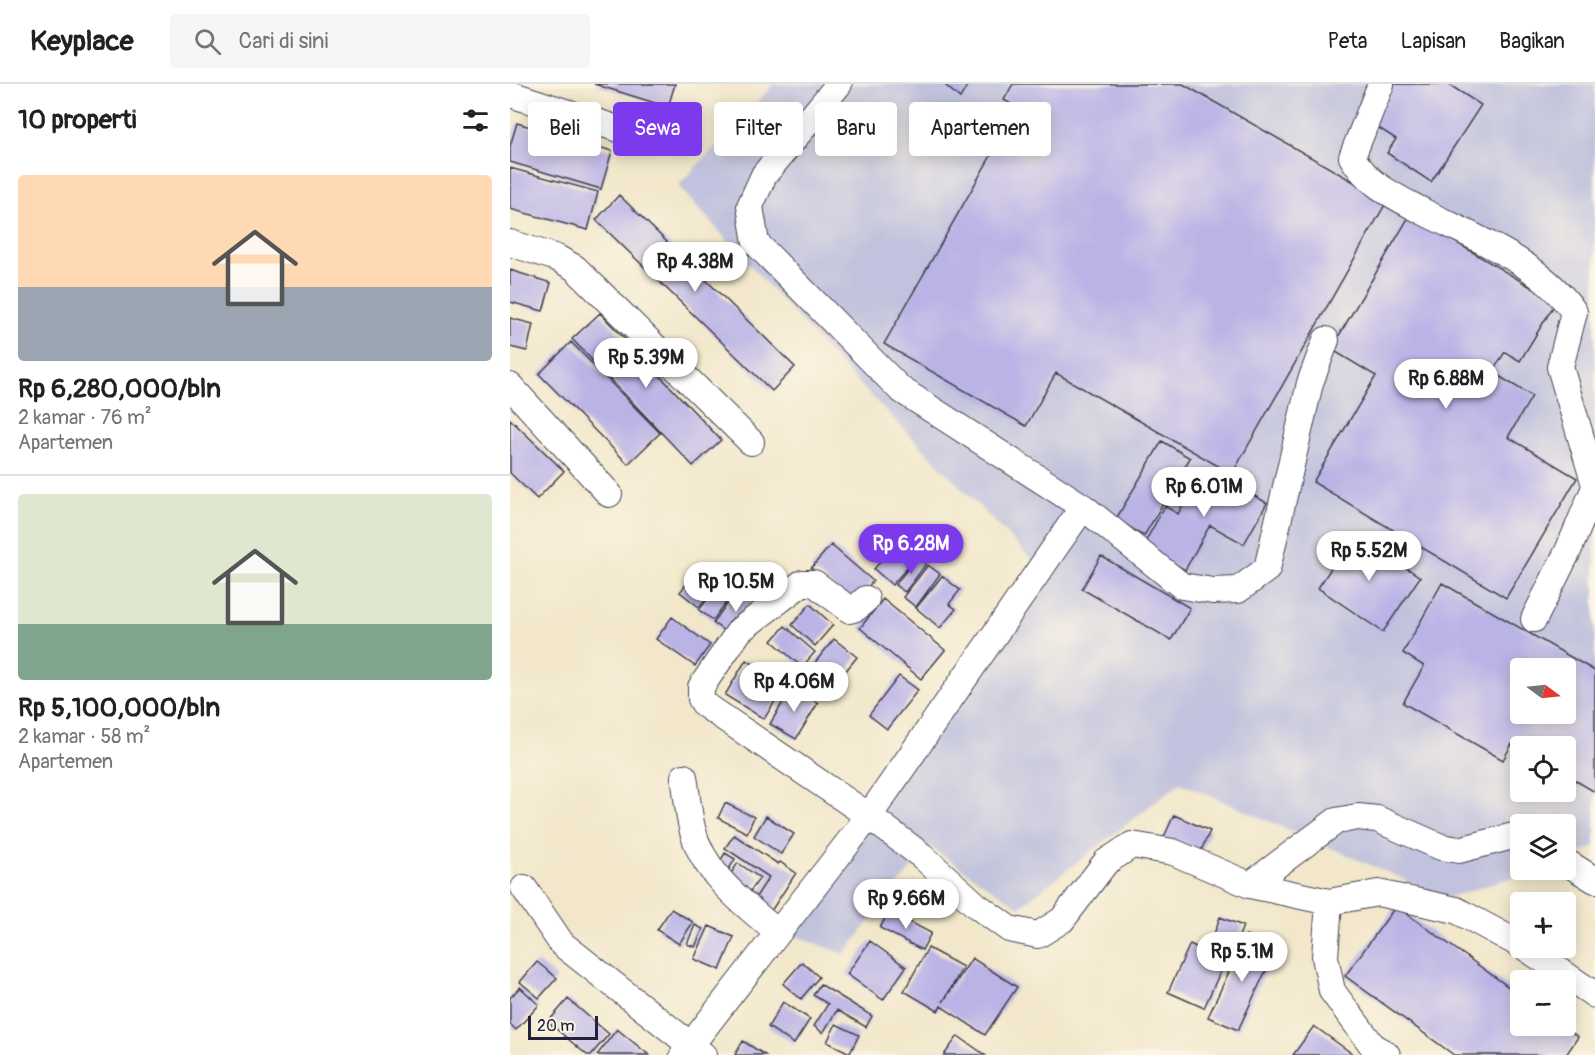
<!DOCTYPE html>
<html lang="id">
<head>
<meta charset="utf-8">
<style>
  :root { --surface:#fff; --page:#f6f6f6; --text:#202124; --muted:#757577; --line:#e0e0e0; --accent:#7c3aed }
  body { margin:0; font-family:Pangolin,sans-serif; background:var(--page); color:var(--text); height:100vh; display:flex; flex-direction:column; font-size:22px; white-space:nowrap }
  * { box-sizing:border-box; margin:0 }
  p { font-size:20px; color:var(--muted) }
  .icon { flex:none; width:33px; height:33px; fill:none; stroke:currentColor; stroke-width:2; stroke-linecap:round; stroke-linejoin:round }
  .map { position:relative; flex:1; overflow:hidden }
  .drawer { display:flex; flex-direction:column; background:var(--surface); width:510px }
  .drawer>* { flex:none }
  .top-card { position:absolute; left:18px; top:18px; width:570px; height:54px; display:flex; gap:12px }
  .needle { width:39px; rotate:105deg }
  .buttons { position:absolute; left:1000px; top:574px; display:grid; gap:12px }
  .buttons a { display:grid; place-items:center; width:66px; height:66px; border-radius:6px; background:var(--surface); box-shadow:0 3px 15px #0003; font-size:30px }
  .scale { position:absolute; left:18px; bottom:15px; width:70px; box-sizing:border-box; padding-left:6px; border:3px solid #22223b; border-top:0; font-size:16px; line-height:21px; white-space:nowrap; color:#22223b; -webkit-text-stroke:4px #fcf5e5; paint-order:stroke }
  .price { position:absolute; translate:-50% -51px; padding:0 14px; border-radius:21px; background:#fff; color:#222; font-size:20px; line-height:39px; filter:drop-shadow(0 2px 3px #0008) }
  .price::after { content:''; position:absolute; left:50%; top:36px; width:18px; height:14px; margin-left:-9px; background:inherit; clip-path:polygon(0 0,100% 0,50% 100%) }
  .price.current { background:var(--accent); color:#fff }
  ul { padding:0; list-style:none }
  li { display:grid; align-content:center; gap:12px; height:318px; padding:0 18px }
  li+li { border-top:2px solid var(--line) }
  li span { display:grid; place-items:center; height:186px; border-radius:6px; color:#555 }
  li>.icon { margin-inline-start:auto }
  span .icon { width:108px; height:108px; fill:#fffc; stroke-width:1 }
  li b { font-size:26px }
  h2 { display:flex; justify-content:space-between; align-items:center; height:72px; padding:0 18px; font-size:26px }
  .tag { padding:0 21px; border-radius:6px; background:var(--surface); box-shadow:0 3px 15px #0003; font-size:21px; line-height:54px }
  .tag.current { background:var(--accent); color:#fff }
  header { display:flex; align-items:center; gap:36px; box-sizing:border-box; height:84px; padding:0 30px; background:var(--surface); border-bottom:2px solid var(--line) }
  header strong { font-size:28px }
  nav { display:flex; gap:33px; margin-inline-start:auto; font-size:21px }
  .search { width:420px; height:54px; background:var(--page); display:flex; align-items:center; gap:15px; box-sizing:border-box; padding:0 21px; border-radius:6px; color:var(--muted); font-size:22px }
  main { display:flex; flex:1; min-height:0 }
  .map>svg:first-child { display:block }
  .industrial { fill:#c1c2dd; fill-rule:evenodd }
  .building { fill:#bab3e6; fill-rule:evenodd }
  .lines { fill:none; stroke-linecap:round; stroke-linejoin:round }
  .minor-casing { stroke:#414050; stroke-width:28 }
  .minor { stroke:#fff; stroke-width:26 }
</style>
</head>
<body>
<header>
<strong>Keyplace</strong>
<div class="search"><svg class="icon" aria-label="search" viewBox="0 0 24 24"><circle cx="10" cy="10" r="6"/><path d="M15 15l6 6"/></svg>Cari di sini</div>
<nav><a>Peta</a><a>Lapisan</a><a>Bagikan</a></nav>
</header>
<main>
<section class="drawer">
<h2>10 properti<svg class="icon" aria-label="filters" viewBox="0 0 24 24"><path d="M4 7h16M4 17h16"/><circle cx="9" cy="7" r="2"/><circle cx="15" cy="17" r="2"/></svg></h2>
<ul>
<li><span style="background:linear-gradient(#ffd9b3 60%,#9aa5b1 0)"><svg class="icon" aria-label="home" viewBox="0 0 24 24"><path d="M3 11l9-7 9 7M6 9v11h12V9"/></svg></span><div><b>Rp 6,280,000/bln</b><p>2 kamar · 76 m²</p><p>Apartemen</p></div></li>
<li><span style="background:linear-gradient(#dfe7d0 70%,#7fa58c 0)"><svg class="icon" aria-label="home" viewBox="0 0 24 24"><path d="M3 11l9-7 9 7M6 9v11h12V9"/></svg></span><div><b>Rp 5,100,000/bln</b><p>2 kamar · 58 m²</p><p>Apartemen</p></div></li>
</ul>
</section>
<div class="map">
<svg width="1085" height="971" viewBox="0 0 1085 971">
  <rect width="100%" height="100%" fill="#fcf5e5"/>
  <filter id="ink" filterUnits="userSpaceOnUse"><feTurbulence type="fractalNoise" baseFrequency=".0167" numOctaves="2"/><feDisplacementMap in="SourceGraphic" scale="12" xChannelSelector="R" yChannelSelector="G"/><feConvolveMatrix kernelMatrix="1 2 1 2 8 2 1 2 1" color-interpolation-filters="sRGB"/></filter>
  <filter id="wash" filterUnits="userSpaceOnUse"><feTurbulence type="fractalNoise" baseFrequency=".008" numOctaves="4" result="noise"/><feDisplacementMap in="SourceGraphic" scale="24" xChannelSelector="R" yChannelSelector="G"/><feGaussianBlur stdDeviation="1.35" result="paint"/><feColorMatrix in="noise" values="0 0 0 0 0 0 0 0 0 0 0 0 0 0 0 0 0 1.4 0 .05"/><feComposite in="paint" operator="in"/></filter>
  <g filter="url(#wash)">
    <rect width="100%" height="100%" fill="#f2e7ca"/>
    <path class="industrial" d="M 264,0 L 1085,0 L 1085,762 L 1056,774 L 1056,741 L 1011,741 L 1011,786 L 1026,786 L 937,814 L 670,699 L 509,823 L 419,762 L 334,870 L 273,847 L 525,479 L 330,280 L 168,102 ZM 1011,585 L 1056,585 L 1056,630 L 1011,630 ZM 1011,663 L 1056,663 L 1056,708 L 1011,708 Z"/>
    <g id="blocks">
      <path class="building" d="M 84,0 L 165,0 L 158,23 Z
        M 434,0 L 458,0 L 450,14 Z
        M 503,0 L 673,0 L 877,117 L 722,390 L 546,289 L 516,342 L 374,260 L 508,24 L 494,16 Z
        M 882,0 L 938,0 L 971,21 L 921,98 L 877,69 L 886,55 L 858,37 Z
        M 7,39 L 102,67 L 91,105 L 0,78 L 0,62 Z
        M 0,84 L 88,108 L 78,146 L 0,125 Z
        M 109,111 L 285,283 L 262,307 L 86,136 Z
        M 900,131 L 1046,218 L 1010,277 L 995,268 L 982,288 L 1022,312 L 998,353 L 1067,394 L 996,514 L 803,398 L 866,292 L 821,265 Z
        M 0,186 L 41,199 L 33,227 L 0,218 Z
        M 90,229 L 211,356 L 183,382 L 62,255 Z
        M 0,234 L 23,240 L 17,267 L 0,263 Z
        M 61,258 L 150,349 L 118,380 L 29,290 Z
        M 0,335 L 54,387 L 27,415 L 0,389 Z
        M 652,357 L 680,374 L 634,452 L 606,435 Z
        M 694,383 L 757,419 L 734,460 L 700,441 L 675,486 L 633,462 L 655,422 L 668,430 Z
        M 844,449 L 910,493 L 873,548 L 808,504 Z
        M 391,454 L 409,470 L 382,501 L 364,485 Z
        M 321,461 L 363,497 L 343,520 L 301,484 Z
        M 591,472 L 680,524 L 661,556 L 572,505 Z
        M 407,473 L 416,480 L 395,508 L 385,501 Z
        M 418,481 L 430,490 L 406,523 L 393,513 Z
        M 184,490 L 203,506 L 189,523 L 170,508 Z
        M 432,492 L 450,506 L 439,520 L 446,525 L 430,544 L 406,524 Z
        M 213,495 L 226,505 L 203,536 L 189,526 Z
        M 932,499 L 1085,587 L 1085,708 L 1056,691 L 1056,663 L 1011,665 L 1002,660 L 993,676 L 893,619 L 914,582 L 893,569 ZM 1011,585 L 1056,585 L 1056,630 L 1011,630 Z
        M 228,505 L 248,519 L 223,553 L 203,539 Z
        M 373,515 L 435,566 L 411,595 L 350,544 Z
        M 300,520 L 323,541 L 305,562 L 282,541 Z
        M 162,533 L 200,561 L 185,582 L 146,555 Z
        M 275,542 L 305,568 L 292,583 L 262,557 Z
        M 324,555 L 347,573 L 322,604 L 299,586 Z
        M 236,576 L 276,600 L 254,635 L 215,611 Z
        M 389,592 L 408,606 L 377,645 L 359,631 Z
        M 282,603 L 308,619 L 286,655 L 260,640 Z
        M 215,719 L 244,733 L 237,749 L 208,734 Z
        M 664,731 L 700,747 L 689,771 L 653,755 Z
        M 256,732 L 284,750 L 271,770 L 244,752 Z
        M 224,751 L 268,780 L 270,778 L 286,789 L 261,827 L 244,816 L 259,793 L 215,764 Z
        M 215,769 L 225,775 L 215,792 L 205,786 Z
        M 228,779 L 250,794 L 238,810 L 217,795 Z
        M 886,822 L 1011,912 L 1011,942 L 1053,942 L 1068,953 L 1056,971 L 944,971 L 835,892 Z
        M 161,825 L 183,838 L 169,860 L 147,846 Z
        M 379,827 L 421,849 L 412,866 L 370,844 Z
        M 710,833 L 733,842 L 725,862 L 703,853 Z
        M 185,841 L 193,845 L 185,863 L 177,860 Z
        M 199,842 L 224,853 L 210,886 L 184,875 Z
        M 736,851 L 766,865 L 728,946 L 698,933 Z
        M 360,857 L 396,883 L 373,916 L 337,890 Z
        M 680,860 L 715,877 L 694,924 L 658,908 Z
        M 418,864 L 453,883 L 433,918 L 462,874 L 507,903 L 475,951 L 431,922 L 428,927 L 394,907 Z
        M 27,878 L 47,894 L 29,914 L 10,898 Z
        M 292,878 L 309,893 L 291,915 L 273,900 Z
        M 310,900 L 362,932 L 356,943 L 327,926 L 313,949 L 304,942 L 318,920 L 303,911 Z
        M 10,903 L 29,921 L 6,946 L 0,940 L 0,914 Z
        M 58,915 L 99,950 L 81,971 L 77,971 L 38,938 Z
        M 273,918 L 300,935 L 284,960 L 258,943 Z
        M 326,940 L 349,951 L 340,969 L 317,958 Z
        M 804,942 L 844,971 L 783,971 Z
        M 107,945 L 139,971 L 87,971 Z
        M 448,952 L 475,971 L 434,971 Z
        M 233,957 L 255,971 L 225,971 Z"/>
    </g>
  </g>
  <g filter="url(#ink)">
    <use href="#blocks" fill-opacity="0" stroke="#414050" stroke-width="1.5"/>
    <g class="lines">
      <defs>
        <path id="minor" d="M 329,0 L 254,91 L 240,122 L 246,159 L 390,305 L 573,423 L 672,502 L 703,507 L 728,506 L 757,485 L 800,299 L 816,256
          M 871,0 L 842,73 C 858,101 886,113 914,128 C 965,154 1031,179 1064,228 L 1050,283 L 1085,401
          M 0,10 L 127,51
          M 0,159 L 47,174 L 65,184 L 241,358
          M 0,302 L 99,410
          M 356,515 L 346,524 L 340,526 L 304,499 L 292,499 L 230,546 L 191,603 L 191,615 L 195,621 L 359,732 L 412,772 L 466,821 L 499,845 L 528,851 L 552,836 L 596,778 L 622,761 L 663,768 L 740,801 L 819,818 L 868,809 L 946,826 L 1011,861
          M 1024,535 L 1058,467 L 1085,403
          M 174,693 C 177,710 178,727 182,744 C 193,791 235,820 268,849
          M 1056,778 L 1085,796
          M 740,801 L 826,737 L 848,733 L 867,735 L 931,763 L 949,766 L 1011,750
          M 14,804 L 52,860 L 193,971
          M 819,818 L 815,873 L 822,907 L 862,961 L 877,971
          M 1016,864 L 1085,911
          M 173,971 L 359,732 L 573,423"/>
      </defs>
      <use href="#minor" class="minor-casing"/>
      <use href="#minor" class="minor"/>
    </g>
  </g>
</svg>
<div class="buttons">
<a><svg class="needle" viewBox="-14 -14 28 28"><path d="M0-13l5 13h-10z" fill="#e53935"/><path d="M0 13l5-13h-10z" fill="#757577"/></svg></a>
<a><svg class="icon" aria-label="locate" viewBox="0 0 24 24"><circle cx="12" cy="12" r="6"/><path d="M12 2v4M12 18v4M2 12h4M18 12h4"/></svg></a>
<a><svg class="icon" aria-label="layers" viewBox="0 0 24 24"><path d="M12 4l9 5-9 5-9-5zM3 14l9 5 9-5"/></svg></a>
<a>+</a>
<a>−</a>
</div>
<div class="scale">20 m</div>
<b class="price" style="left:185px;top:209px">Rp 4.38M</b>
<b class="price" style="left:136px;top:305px">Rp 5.39M</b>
<b class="price" style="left:936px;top:326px">Rp 6.88M</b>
<b class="price" style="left:694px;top:434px">Rp 6.01M</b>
<b class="price current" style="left:401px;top:491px">Rp 6.28M</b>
<b class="price" style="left:859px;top:498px">Rp 5.52M</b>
<b class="price" style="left:226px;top:529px">Rp 10.5M</b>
<b class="price" style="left:284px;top:629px">Rp 4.06M</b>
<b class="price" style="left:396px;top:846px">Rp 9.66M</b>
<b class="price" style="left:732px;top:899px">Rp 5.1M</b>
<div class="top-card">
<a class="tag">Beli</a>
<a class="tag current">Sewa</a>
<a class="tag">Filter</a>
<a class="tag">Baru</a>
<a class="tag">Apartemen</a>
</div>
</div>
</main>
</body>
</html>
